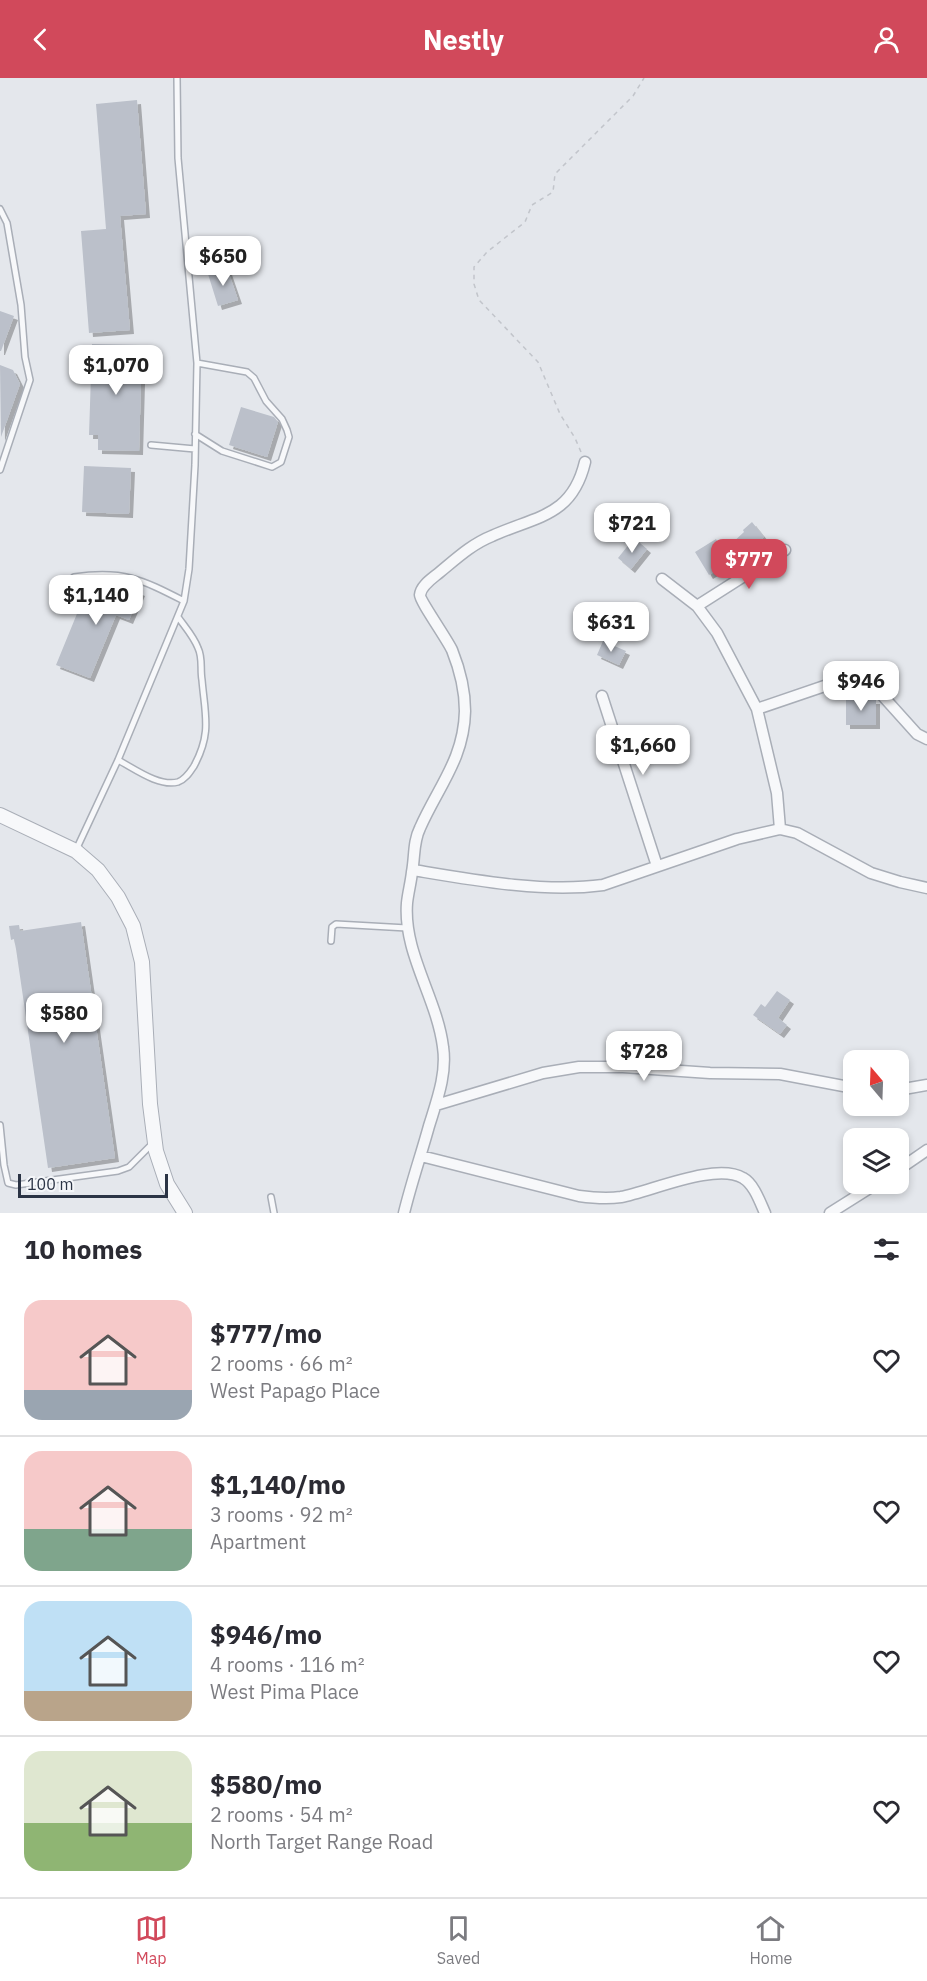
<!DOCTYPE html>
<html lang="en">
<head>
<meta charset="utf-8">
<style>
  :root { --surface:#fff; --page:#f2f2f3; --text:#2b2b33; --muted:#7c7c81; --line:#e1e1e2; --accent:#d1495b }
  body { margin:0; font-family:"IBM Plex Sans",sans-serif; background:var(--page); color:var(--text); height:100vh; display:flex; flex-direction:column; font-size:22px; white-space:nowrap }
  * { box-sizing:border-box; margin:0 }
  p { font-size:20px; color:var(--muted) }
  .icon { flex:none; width:33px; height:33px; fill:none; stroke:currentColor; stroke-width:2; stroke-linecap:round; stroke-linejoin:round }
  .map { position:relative; height:1135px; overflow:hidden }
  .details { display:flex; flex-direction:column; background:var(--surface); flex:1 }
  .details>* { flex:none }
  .needle { width:39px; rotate:341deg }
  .tools { position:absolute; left:843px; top:972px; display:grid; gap:12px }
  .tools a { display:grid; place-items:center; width:66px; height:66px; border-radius:12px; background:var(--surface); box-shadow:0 3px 9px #0003; font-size:30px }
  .scale { position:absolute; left:18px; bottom:15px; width:150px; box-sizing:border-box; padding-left:6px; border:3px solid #2b3445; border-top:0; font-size:16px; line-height:21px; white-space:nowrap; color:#2b3445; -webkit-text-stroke:4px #f4f6f9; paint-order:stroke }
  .price { position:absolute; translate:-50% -51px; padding:0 14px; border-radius:12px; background:#fff; color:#222; font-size:20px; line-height:39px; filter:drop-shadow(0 2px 3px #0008) }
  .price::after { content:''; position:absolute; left:50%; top:36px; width:18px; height:14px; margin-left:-9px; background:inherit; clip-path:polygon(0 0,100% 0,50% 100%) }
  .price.selected { background:var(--accent); color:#fff }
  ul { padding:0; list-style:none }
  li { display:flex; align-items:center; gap:18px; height:150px; padding:0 24px }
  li+li { border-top:2px solid var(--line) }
  li span { display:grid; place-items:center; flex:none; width:168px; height:120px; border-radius:18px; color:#555 }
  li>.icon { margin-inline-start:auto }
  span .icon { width:72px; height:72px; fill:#fffc; stroke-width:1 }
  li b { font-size:26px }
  h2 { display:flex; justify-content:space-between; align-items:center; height:72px; padding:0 24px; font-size:26px }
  header { display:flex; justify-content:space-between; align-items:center; height:78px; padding:0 24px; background:var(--accent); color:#fff; font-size:27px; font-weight:800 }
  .menu { display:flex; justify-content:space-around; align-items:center; height:84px; border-top:2px solid var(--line); background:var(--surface); font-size:16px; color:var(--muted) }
  .menu a { display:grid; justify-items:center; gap:3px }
  .menu .selected { color:var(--accent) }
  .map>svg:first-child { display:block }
  .building { fill:#bbc0ca; filter:url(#shadow) }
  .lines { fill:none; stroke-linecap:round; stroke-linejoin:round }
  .service-casing { stroke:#a9aeb7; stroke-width:8 }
  .minor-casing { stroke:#a9aeb7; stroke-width:13 }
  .tertiary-casing { stroke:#a9aeb7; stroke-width:16 }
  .path { stroke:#c2c5cb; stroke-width:1.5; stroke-dasharray:4.5 4.5; stroke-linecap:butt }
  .service { stroke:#f7f8fa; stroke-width:5 }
  .minor { stroke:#f7f8fa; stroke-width:10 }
  .tertiary { stroke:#f7f8fa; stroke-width:14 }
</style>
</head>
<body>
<header><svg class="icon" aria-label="back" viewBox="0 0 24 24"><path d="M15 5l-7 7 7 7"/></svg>Nestly<svg class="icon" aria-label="person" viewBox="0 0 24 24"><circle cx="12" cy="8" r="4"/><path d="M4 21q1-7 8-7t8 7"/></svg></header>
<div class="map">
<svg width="927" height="1135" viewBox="0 0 927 1135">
  <defs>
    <filter id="shadow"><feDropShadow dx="4" dy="4" stdDeviation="0" flood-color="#0004"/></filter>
  </defs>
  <rect width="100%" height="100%" fill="#e4e7ec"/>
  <path class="building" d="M 137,22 L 146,136 L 120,138 L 130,252 L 89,255 L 81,153 L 106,151 L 96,26 Z
    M 227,190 L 238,222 L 218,228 L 208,196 Z
    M 0,233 L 14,238 L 1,273 L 0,273 Z
    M 92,266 L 142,267 L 139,373 L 98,372 L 98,357 L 89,357 Z
    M 0,287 L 13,292 L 20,306 L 1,359 Z
    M 241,329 L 274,339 L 278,344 L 267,379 L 229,367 Z
    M 84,388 L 131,390 L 129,436 L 82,434 Z
    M 752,444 L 764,459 L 746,474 L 709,497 L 695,474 L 716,461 L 721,470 L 728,465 L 730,467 L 744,454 L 743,452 Z
    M 634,460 L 647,471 L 631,491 L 618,480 Z
    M 103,502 L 109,502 L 141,514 L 129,542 L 116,537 L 90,600 L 56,587 L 83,521 L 93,525 Z
    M 603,563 L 626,573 L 619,587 L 597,577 Z
    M 846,622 L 876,622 L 876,647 L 846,647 Z
    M 81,844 L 115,1080 L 48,1090 L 16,871 L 14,861 L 11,862 L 9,848 L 19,847 L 20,853 Z
    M 777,913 L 790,922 L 778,940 L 787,947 L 780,956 L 753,937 L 761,926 L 765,929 Z"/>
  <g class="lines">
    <defs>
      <path id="service" d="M 0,131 L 7,145 L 21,227 L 25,279 L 30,302 L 0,392
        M 195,356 L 222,373 L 272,389 L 281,384 L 289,359 L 287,352 L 282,341 L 266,323 L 254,300 L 247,294 L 197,285
        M 151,367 L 195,371
        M 74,499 C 123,492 141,501 184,523
        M 118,682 C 135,691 159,709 178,704 C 186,701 190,694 194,688 C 212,655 205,637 202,602 C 200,591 203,580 198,570 C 194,559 185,549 178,539
        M 76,772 L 118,682 L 184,523 L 189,491 L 195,387 L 197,285 L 178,80 L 177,0
        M 331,863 L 332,849 L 336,846 L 407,850
        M 0,1047 L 4,1087 L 8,1105 L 16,1107 L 118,1093 L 129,1089 L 152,1066
        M 271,1119 L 274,1135"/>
      <path id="minor" d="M 662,501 L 697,528 L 717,555 L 757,631 L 777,715 L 780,751
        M 697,528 L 785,472
        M 602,618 L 657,788
        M 757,631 L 848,600 L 862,599 L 872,606 L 917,656 L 927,661
        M 413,792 C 473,802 543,815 603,807 L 737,761 L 780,751 L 797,755 L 871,795 L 900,804 L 927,810
        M 898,1012 L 927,1007
        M 436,1027 L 543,995 L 579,989 L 623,989 L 710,995 L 780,996 L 854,1010
        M 421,1078 L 579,1118 C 594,1120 607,1121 621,1119 C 652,1113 716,1084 743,1100 C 754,1106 760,1124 765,1135
        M 898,1092 L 927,1072
        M 404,1135 C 411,1106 421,1077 429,1048 C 437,1022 447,996 443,969 C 437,920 403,875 407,825 C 408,815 411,804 412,794 C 415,778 413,764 420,750 C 438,709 464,681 465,633 C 465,611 460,592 452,572 C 447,561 420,523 420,517 C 421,507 433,500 440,494 C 457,480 472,466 492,458 C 536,438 572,439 585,384
        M 830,1135 L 876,1106"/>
      <path id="tertiary" d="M 0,737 L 76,773 L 98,792 L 118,819 L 133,848 L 142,884 L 150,1026 L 156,1073 L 167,1106 L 185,1135"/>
    </defs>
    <use href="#service" class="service-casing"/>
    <use href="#minor" class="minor-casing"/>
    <use href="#tertiary" class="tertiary-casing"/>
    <path class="path" d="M 581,374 L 575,360 L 560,336 L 538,284 L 479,222 L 474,206 L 474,189 L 487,174 L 525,144 L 532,127 L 553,114 L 555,96 L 633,18 L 644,0"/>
    <use href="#service" class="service"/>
    <use href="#minor" class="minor"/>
    <use href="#tertiary" class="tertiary"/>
  </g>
</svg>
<div class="tools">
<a><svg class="needle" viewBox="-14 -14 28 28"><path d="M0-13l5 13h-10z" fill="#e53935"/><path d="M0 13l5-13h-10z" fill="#7c7c81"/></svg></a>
<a><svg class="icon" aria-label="layers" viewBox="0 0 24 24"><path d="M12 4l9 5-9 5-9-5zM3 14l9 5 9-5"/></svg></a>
</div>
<div class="scale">100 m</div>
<b class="price" style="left:223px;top:209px">$650</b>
<b class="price" style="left:116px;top:318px">$1,070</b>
<b class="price" style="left:632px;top:476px">$721</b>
<b class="price selected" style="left:749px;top:512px">$777</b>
<b class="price" style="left:96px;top:548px">$1,140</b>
<b class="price" style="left:611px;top:575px">$631</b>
<b class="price" style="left:861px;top:634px">$946</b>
<b class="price" style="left:643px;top:698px">$1,660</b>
<b class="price" style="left:64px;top:966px">$580</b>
<b class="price" style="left:644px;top:1004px">$728</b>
</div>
<section class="details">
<h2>10 homes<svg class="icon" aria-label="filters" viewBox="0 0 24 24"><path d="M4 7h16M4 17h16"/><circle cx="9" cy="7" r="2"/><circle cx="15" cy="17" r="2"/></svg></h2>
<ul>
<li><span style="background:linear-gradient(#f6c9c9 75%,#9aa5b1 0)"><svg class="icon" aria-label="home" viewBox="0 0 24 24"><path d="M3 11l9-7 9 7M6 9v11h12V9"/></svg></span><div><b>$777/mo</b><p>2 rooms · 66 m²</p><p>West Papago Place</p></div><svg class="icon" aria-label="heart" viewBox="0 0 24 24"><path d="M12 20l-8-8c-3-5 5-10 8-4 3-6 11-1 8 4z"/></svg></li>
<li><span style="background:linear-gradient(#f6c9c9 65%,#7fa58c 0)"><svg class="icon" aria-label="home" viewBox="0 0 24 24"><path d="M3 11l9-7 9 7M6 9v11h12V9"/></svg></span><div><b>$1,140/mo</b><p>3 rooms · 92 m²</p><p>Apartment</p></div><svg class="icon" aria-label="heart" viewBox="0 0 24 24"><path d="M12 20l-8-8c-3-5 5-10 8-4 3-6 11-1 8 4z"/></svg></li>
<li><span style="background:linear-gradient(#bfe0f5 75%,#b9a48a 0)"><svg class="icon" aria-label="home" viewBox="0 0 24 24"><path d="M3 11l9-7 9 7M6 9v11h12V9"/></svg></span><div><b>$946/mo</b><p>4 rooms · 116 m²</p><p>West Pima Place</p></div><svg class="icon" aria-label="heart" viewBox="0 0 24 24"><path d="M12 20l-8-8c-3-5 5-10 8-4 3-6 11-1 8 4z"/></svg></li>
<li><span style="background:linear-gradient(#dfe7d0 60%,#8fb573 0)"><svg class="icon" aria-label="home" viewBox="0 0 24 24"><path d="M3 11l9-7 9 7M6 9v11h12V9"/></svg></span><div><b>$580/mo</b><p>2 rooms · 54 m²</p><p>North Target Range Road</p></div><svg class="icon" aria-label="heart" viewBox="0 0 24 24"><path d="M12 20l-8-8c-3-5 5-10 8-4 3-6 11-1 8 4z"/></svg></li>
</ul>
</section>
<nav class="menu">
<a class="selected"><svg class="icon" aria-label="map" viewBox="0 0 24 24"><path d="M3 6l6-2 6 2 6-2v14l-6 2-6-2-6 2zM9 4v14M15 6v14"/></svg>Map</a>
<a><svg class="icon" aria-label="saved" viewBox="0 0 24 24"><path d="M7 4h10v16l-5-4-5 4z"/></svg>Saved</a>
<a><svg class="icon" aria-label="home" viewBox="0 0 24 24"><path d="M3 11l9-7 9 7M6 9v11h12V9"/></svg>Home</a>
</nav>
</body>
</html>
